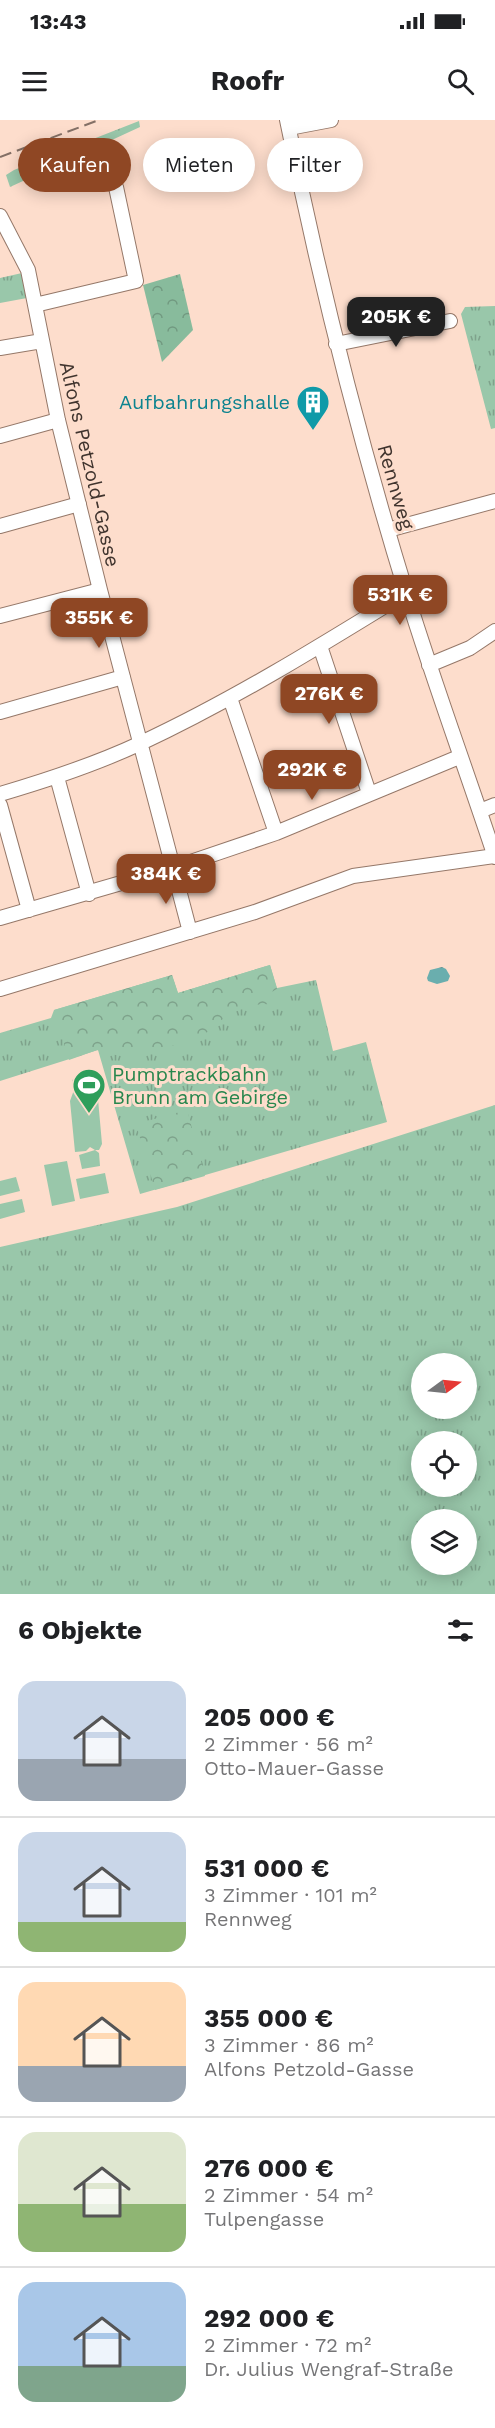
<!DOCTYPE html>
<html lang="de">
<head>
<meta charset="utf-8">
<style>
  :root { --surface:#fff; --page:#f2f2f2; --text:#202124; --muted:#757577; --line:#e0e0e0; --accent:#8f4724 }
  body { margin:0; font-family:"Work Sans",sans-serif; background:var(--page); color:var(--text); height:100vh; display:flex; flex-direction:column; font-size:22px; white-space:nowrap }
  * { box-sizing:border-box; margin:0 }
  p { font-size:20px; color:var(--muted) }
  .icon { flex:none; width:33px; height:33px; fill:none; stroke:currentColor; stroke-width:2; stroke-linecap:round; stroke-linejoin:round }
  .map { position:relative; height:1474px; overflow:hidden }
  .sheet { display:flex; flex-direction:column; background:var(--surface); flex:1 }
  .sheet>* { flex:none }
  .banner { position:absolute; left:18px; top:18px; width:459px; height:54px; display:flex; gap:12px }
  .needle { width:39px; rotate:75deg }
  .controls { position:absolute; left:411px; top:1233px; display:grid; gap:12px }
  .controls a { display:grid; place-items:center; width:66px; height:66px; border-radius:50%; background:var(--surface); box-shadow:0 3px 15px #0003; font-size:30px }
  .price { position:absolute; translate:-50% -51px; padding:0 14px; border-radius:12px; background:var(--accent); color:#fff; font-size:20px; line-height:39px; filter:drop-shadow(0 2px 3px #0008) }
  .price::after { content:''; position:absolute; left:50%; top:36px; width:18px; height:14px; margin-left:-9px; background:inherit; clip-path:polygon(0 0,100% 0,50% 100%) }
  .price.current { background:#222; color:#fff }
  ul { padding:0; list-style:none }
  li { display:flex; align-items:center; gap:18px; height:150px; padding:0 18px }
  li+li { border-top:2px solid var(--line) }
  li span { display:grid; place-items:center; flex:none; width:168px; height:120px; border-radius:18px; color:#555 }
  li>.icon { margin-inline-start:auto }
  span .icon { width:72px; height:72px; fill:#fffc; stroke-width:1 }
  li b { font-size:26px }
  h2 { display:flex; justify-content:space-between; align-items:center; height:72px; padding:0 18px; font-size:26px }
  .pill { padding:0 21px; border-radius:27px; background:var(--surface); box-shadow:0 3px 15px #0003; font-size:21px; line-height:54px }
  .pill.current { background:var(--accent); color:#fff }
  .status { display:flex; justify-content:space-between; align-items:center; height:42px; padding:0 30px; background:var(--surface); direction:ltr }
  .status svg { height:16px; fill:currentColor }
  header { display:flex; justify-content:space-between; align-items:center; height:78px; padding:0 18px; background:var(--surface); font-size:27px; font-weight:700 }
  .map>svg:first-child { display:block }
  .grass { fill:url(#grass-tufts); fill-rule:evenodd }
  .forest { fill:url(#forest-crowns) }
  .park { fill:url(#park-crowns) }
  .pitch { fill:#99c7aa }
  .water { fill:url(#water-ripples) }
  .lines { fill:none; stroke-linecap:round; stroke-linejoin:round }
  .minor-casing { stroke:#957869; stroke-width:16 }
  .minor { stroke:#fff; stroke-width:14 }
  .rail { stroke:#847066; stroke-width:2; stroke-dasharray:12 6; stroke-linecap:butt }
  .labels { text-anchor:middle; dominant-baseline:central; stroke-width:6; stroke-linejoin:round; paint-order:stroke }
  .culture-label { font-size:20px; fill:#0d838f; stroke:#fdddcc; text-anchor:end }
  .street-label { font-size:20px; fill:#40342e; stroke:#fdddcc }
  .leisure-label { font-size:20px; fill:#27864d; stroke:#fdddcc; text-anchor:start }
</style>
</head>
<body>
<div class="status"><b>13:43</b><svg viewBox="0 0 49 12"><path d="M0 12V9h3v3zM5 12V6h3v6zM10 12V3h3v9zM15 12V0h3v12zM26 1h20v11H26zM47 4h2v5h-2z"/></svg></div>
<header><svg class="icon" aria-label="menu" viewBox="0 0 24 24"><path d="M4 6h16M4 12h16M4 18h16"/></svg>Roofr<svg class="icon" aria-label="search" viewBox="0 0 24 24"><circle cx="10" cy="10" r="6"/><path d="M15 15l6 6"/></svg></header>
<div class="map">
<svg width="495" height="1474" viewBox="0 0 495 1474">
  <defs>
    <pattern id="grass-tufts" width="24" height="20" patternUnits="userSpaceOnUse" patternTransform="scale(1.5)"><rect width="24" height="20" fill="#99c7aa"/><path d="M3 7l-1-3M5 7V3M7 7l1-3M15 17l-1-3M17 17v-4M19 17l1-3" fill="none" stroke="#7ea28b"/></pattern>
    <pattern id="forest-crowns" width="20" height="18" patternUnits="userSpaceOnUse" patternTransform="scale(1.5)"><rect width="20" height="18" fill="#88bb9c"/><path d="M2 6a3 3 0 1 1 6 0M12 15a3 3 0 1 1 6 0" fill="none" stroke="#719980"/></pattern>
    <pattern id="park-crowns" width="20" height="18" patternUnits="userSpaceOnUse" patternTransform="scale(1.5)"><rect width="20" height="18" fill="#99c7aa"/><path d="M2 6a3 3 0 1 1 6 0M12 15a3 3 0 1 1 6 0" fill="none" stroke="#7ea28b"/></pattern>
    <pattern id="water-ripples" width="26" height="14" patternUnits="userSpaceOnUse" patternTransform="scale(1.5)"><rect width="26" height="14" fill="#6aaeae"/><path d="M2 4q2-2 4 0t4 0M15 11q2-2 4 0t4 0" fill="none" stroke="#598e8e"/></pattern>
  </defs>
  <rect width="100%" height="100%" fill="#fdddcc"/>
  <path class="grass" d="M 139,1 L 140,7 L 10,67 L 6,55 L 14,50 Z
    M 22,153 L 27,178 L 0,183 L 0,158 Z
    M 495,186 L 495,308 L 491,309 L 461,194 L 465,187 Z
    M 270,845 L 277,868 L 316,860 L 333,931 L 366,922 L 387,1002 L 140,1074 L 98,930 L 0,961 L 0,913 L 51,898 L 54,890 L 172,855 L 178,873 Z
    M 495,985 L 495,1474 L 0,1474 L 0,1127 L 177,1087 ZM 422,1244 L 466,1244 L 466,1288 L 422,1288 ZM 422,1322 L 466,1322 L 466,1366 L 422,1366 ZM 422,1400 L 466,1400 L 466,1444 L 422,1444 Z"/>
  <path class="forest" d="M 180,154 L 193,210 L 162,242 L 143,165 Z"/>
  <path class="park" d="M 270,845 L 277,869 L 270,873 L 271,884 L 250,885 L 226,896 L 210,911 L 175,925 L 136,935 L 116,935 L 97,930 L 69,940 L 54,890 L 172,855 L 178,873 Z
    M 187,990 L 205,1056 L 155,1070 L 136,1004 Z"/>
  <path class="pitch" d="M 84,956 L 92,960 L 91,969 L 98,979 L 102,1024 L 99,1030 L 95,1030 L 99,1033 L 100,1046 L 82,1049 L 79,1035 L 95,1030 L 90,1027 L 86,1031 L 75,1032 L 70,981 L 74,970 L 72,960 Z
    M 67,1041 L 75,1081 L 52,1086 L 44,1045 Z
    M 105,1053 L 109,1073 L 80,1079 L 76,1059 Z
    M 16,1057 L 20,1071 L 0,1076 L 0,1061 Z
    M 22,1079 L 25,1092 L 0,1099 L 0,1084 Z"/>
  <path class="water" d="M 442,847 L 446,849 L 450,856 L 448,861 L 437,864 L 428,861 L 427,858 L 430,850 Z"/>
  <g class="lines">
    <defs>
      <path id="minor" d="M 287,0 C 319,160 359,319 407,475 C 434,563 466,649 495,737
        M 289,8 L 331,0
        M 0,96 L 28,150 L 58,300 L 100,470 L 190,812
        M 35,185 L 136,161 L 116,67
        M 336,224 L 450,201
        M 0,228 L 42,221
        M 0,316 L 58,300
        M 0,406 L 79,384
        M 388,410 L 495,381
        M 0,496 L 100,470
        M 320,526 L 369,673
        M 429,545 L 470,528 L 495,511
        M 230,578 L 276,713
        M 0,592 L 123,557
        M 57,657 L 89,774
        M 0,674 C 48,660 96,644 141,623 C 233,580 320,526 406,473
        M 0,685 L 29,790
        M 480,691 L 495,685
        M 0,798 L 173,748 L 276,713 L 459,637
        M 0,869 L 255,792 L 353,756 L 495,736"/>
    </defs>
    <use href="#minor" class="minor-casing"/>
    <use href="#minor" class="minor"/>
    <path class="rail" d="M 0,37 L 99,0"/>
  </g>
  <defs>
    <symbol id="building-pin" viewBox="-11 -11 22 30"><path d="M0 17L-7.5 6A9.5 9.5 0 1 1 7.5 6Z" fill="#0f9aa8" stroke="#fdddcc"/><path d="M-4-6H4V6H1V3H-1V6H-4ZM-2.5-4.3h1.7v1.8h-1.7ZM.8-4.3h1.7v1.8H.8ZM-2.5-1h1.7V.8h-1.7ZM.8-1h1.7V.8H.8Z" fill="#fff"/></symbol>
    <symbol id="stadium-pin" viewBox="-11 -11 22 30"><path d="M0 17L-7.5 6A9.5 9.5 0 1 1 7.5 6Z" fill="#2e9e5b" stroke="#fdddcc"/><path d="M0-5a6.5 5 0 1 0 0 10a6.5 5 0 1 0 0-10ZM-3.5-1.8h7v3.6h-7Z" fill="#fff"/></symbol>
  </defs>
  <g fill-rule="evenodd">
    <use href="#building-pin" x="294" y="263" width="38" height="52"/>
    <use href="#stadium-pin" x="70" y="946" width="38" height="52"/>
  </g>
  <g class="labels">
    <g class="culture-label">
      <text x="290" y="282">Aufbahrungshalle</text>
    </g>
    <g class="street-label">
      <text transform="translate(90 344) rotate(77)">Alfons Petzold-Gasse</text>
      <text transform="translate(396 367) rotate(74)">Rennweg</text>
    </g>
    <g class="leisure-label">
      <text x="112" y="954">Pumptrackbahn<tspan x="112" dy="23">Brunn am Gebirge</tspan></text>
    </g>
  </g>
</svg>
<div class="controls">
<a><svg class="needle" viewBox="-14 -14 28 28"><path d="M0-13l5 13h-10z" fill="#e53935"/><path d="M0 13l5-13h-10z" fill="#757577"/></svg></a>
<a><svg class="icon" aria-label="locate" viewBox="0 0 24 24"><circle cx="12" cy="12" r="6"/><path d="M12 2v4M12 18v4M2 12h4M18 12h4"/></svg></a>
<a><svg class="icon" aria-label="layers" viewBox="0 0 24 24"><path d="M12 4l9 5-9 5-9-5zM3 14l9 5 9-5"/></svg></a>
</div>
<b class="price current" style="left:396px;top:228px">205K €</b>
<b class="price" style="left:400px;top:506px">531K €</b>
<b class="price" style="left:99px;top:529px">355K €</b>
<b class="price" style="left:329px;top:605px">276K €</b>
<b class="price" style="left:312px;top:681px">292K €</b>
<b class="price" style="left:166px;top:785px">384K €</b>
<div class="banner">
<a class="pill current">Kaufen</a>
<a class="pill">Mieten</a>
<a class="pill">Filter</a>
</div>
</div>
<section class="sheet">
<h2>6 Objekte<svg class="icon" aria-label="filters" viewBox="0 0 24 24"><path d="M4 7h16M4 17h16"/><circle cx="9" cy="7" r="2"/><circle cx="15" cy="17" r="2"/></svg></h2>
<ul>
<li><span style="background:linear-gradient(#c9d6e8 65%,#9aa5b1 0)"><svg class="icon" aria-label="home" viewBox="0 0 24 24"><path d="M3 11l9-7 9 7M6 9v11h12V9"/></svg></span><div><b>205 000 €</b><p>2 Zimmer · 56 m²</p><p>Otto-Mauer-Gasse</p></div></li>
<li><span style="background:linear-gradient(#c9d6e8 75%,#8fb573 0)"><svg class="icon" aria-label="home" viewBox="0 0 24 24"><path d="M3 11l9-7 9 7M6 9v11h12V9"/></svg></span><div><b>531 000 €</b><p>3 Zimmer · 101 m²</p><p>Rennweg</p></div></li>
<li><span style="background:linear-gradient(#ffd9b3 70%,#9aa5b1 0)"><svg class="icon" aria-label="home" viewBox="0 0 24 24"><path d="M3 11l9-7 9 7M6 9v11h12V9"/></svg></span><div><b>355 000 €</b><p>3 Zimmer · 86 m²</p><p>Alfons Petzold-Gasse</p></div></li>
<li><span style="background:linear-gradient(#dfe7d0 60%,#8fb573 0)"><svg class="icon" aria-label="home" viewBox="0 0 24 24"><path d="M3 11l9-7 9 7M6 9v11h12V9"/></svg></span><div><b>276 000 €</b><p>2 Zimmer · 54 m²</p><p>Tulpengasse</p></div></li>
<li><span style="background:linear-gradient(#a9c7e8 70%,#7fa58c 0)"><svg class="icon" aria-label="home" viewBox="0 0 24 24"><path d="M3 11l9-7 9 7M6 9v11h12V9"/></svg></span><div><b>292 000 €</b><p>2 Zimmer · 72 m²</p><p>Dr. Julius Wengraf-Straße</p></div></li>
</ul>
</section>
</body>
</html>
